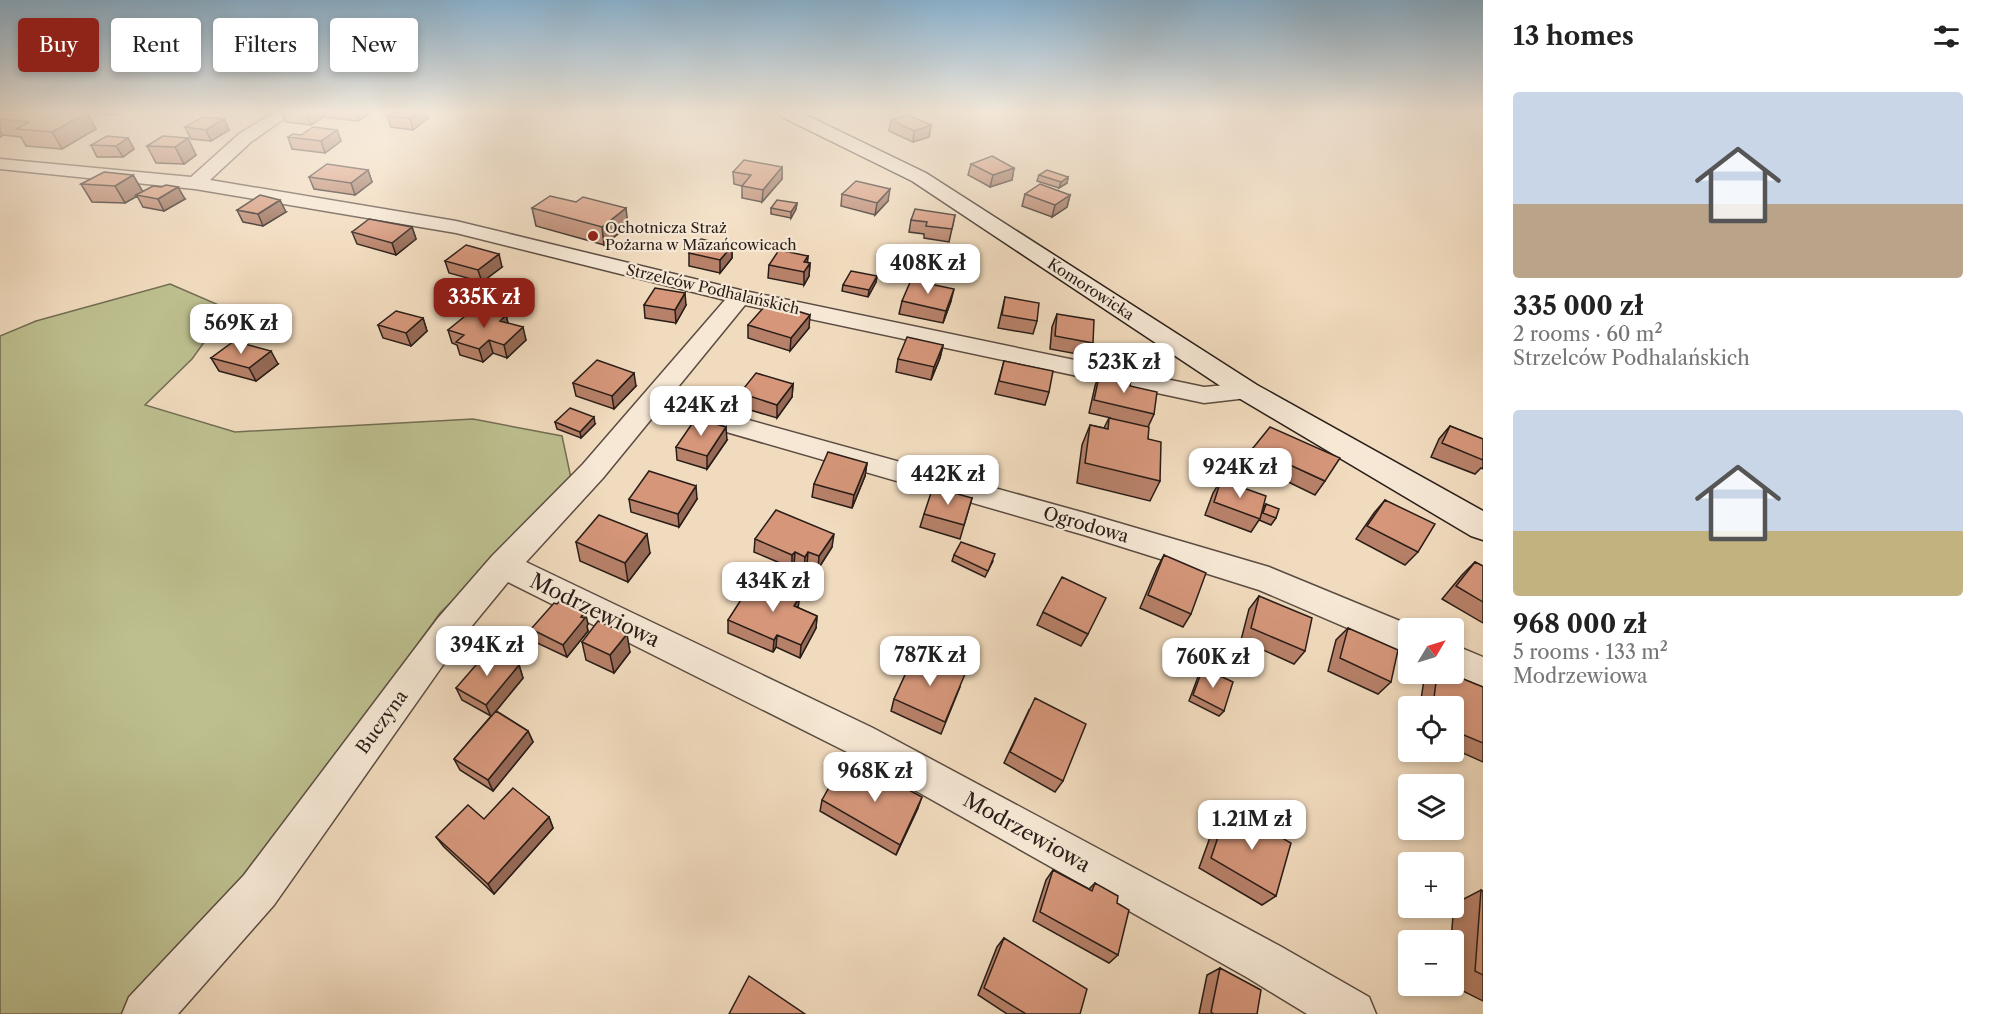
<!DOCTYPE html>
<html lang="en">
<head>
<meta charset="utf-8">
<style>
  :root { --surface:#fff; --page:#f2f2f2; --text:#222; --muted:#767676; --accent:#8f2418 }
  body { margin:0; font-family:"Libre Caslon Text",serif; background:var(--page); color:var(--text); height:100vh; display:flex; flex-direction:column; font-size:22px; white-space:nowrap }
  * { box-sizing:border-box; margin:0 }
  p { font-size:20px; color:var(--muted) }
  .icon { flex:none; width:33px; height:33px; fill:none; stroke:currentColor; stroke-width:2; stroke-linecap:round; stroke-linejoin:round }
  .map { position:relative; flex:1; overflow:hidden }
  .panel { display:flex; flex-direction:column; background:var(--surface); width:510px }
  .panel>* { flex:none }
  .hud { position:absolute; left:18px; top:18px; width:570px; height:54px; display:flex; gap:12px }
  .needle { width:39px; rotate:52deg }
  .buttons { position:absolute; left:1398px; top:618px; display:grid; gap:12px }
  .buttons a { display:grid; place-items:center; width:66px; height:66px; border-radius:6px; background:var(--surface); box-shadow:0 3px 9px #0003; font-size:30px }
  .price { position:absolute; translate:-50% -51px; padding:0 14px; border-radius:12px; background:#fff; color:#222; font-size:20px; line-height:39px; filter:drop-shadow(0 2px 3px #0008) }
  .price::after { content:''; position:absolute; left:50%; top:36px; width:18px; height:14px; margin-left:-9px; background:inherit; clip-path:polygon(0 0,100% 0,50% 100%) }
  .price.active { background:var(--accent); color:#fff }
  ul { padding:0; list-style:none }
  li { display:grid; align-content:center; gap:12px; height:318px; padding:0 30px }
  li span { display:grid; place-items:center; height:186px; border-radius:6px; color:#555 }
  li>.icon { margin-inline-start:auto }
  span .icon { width:108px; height:108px; fill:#fffc; stroke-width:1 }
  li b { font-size:26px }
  h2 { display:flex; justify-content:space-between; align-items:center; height:72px; padding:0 30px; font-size:26px }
  .pill { padding:0 21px; border-radius:6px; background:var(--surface); box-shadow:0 3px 9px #0003; font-size:21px; line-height:54px }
  .pill.active { background:var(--accent); color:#fff }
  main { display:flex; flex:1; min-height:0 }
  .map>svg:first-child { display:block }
  .green { fill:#bdbf8f; stroke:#736e54; stroke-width:1.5 }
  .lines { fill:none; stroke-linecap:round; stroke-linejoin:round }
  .street-casing { stroke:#5b4c42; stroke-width:3 }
  .secondary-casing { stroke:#291d18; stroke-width:3 }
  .street { fill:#f6e8d5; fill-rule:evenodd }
  .secondary { fill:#f6e8d5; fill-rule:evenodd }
  .wall { fill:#b78169; stroke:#291d18; stroke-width:1.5 }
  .shaded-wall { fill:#956955; stroke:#291d18; stroke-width:1.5 }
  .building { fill:#d5967a; stroke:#291d18; stroke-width:1.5 }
  .poi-dot { fill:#8f2418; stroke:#f6e8d5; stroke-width:2 }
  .labels { text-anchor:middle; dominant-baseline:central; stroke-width:4.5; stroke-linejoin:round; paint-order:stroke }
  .far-poi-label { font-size:15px; fill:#291d18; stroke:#f6e8d5; text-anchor:start }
  .far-street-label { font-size:15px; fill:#291d18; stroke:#f6e8d5 }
  .street-label { font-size:18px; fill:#291d18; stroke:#f6e8d5 }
  .near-street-label { font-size:21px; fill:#291d18; stroke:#f6e8d5 }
</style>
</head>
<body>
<main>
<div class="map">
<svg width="1483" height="1014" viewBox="0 0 1483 1014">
  <rect width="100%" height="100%" fill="#f1dbbe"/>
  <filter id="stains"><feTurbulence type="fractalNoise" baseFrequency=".00333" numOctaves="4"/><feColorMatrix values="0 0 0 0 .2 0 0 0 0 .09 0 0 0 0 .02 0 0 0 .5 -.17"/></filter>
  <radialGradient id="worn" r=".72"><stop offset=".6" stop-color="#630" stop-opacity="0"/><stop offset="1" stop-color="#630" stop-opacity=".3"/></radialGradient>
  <path class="green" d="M 170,284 L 228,309 L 192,359 L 145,405 L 235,432 L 473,419 L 562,436 L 571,478 L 511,543 L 440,613 L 256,871 L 165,977 L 122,1014 L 0,1014 L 0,336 L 36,321 Z"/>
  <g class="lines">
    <defs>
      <path id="street" d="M 273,113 L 292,113 L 251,142 L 210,180 L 456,221 L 740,290 L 1204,387 L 1247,383 L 1256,385 L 1260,391 L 1256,397 L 1204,403 L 745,305 L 669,398 L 1085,513 L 1269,567 L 1417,628 L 1408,628 L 1408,654 L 1259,590 L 1084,535 L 657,412 L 603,478 L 526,562 L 873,728 L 1280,946 L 1369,997 L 1376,1014 L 1307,1014 L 1248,978 L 847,752 L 508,582 L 462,638 L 274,905 L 178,1014 L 122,1014 L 129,997 L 244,875 L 438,618 L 492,556 L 583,464 L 725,300 L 456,233 L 195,189 L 0,169 L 0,159 L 191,177 L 239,134 Z
        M 1454,645 L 1483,657 L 1483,689 L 1448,674 L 1454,674 Z"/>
      <path id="secondary" d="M 779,113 L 802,113 L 926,173 L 1257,385 L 1483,511 L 1483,540 L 1471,536 L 1237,397 L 912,181 L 782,117 Z"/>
    </defs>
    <use href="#street" class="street-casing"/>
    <use href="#secondary" class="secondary-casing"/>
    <use href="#street" class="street"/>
    <use href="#secondary" class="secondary"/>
  </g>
  <path class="wall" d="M 0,113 L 121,113 L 116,115 L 87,113 L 96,129 L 62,149 L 26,146 L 21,137 L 3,135 L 0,137 Z
    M 282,113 L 371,113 L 358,121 L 323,117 L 311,125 L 286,122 Z
    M 392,113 L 427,113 L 428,118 L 413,130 L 391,127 L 387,116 Z
    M 224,119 L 229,130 L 211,141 L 191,139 L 185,127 Z
    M 891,120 L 931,125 L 929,137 L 913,142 L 889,131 Z
    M 337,130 L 341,141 L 325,153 L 292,149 L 288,137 Z
    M 163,136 L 196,155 L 184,164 L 156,163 L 147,146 Z
    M 128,138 L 134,149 L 123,157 L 97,157 L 91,145 Z
    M 971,164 L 1014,168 L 1012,180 L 990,187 L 968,175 Z
    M 782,167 L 782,179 L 762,202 L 742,198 L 742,186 L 734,184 L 733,172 Z
    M 368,170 L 372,182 L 355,195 L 314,189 L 309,177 Z
    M 133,175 L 142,191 L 185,199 L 164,211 L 143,207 L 137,196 L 125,203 L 92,202 L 81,184 Z
    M 1039,175 L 1068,177 L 1067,183 L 1059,188 L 1037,181 Z
    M 842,194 L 888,201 L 875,215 L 841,206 Z
    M 1025,194 L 1070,195 L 1067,207 L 1052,217 L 1022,206 Z
    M 797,203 L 796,209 L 791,218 L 771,214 L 771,208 Z
    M 532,208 L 628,226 L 604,245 L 536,226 Z
    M 237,210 L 286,212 L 263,226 L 243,222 Z
    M 955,215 L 949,242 L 924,238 L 924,234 L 909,232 L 911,220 Z
    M 412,227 L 416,239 L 396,255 L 357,244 L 352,232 Z
    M 732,246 L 732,258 L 720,273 L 689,266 L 689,253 Z
    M 808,256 L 807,262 L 810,263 L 809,276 L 804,285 L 768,278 L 769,265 Z
    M 445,261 L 502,267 L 482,282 L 449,273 Z
    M 877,276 L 876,282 L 868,297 L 842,291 L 843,285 Z
    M 1005,297 L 1037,321 L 1033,334 L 998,328 Z
    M 902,301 L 951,301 L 943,323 L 899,314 Z
    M 644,305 L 686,305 L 676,323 L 645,318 Z
    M 1057,314 L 1093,343 L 1088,356 L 1050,349 L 1052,327 Z
    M 480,315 L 506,315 L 508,323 L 526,340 L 507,358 L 493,353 L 483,362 L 460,355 L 457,345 L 452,343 L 448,330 Z
    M 423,318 L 427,331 L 411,346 L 383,338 L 378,325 Z
    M 748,325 L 809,328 L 790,351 L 748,338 Z
    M 943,345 L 940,358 L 931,380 L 896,372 L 898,359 Z
    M 211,358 L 278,364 L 256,381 L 219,371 Z
    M 1004,361 L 1049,392 L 1045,405 L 995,394 Z
    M 1100,372 L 1130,386 L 1154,414 L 1148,427 L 1148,439 L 1160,481 L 1150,501 L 1077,483 L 1082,445 L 1090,425 L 1104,428 L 1109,418 L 1111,418 L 1089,413 L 1095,386 Z
    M 573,383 L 636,386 L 614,409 L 576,396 Z
    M 793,384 L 792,397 L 777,418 L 740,407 L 740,393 Z
    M 555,422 L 595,424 L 581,438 L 557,429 Z
    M 1450,426 L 1483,439 L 1483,469 L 1481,468 L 1475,474 L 1431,457 L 1439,439 Z
    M 727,440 L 707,469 L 677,460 L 676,447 Z
    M 1253,448 L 1325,481 L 1315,495 L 1245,461 Z
    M 867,463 L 865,476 L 852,508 L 812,497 L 814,484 Z
    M 1221,480 L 1262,509 L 1266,504 L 1276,518 L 1271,525 L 1259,520 L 1251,532 L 1205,515 L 1213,493 Z
    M 972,498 L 960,539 L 920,527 L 924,514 Z
    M 629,499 L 697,499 L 679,527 L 631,512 Z
    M 1385,500 L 1418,552 L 1405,565 L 1356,539 L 1374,513 Z
    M 755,539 L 832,547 L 818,569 L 807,565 L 804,570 L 794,565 L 792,568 L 754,552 Z
    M 576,542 L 650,553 L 628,582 L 580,561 Z
    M 954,555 L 993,561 L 985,577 L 952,561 Z
    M 1164,555 L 1191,614 L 1183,627 L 1140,608 L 1157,568 Z
    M 1475,562 L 1483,566 L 1483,623 L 1442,599 L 1462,575 Z
    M 1259,596 L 1305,651 L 1294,664 L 1241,640 L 1249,609 Z
    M 799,608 L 817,616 L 816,628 L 800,658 L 776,647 L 773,652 L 728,633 L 728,620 Z
    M 1043,612 L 1088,634 L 1081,646 L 1037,625 Z
    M 588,624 L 587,626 L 588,631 L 567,657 L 535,642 L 531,629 Z
    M 1348,628 L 1391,682 L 1378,694 L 1328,671 L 1336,640 Z
    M 582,642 L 630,652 L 614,673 L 586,660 Z
    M 519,665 L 523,678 L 496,711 L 528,731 L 533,742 L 493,791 L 460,770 L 454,759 L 491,716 L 462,700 L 456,688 Z
    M 1203,668 L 1224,711 L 1219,716 L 1189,701 L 1199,674 Z
    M 1431,674 L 1451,674 L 1483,687 L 1483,762 L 1454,749 L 1454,706 L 1420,706 L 1424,680 Z
    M 960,687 L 941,734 L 891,711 L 894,699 Z
    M 1029,710 L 1063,781 L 1055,792 L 1004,763 Z
    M 860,783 L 918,808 L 896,855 L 820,811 L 822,800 Z
    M 1228,807 L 1276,896 L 1262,905 L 1199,868 L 1217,818 Z
    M 549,817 L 553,828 L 494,894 L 444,847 L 436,837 L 484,819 Z
    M 1053,870 L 1089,889 L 1095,883 L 1117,903 L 1118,955 L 1109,963 L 1033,921 L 1046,880 Z
    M 1481,890 L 1483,891 L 1483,1001 L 1453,986 L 1454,940 L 1451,940 L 1454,904 Z
    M 1004,938 L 1080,1014 L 1007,1014 L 978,995 L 997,947 Z
    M 1220,968 L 1257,1014 L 1199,1014 L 1207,975 Z"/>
  <path class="shaded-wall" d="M 87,113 L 96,129 L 62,149 L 52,132 Z
    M 306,113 L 322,113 L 323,117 L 311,125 Z
    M 356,113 L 371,113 L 358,121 Z
    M 418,113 L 427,113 L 428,118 L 413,130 L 410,118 Z
    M 224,119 L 229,130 L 211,141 L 206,130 Z
    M 931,125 L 929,137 L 913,142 L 914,131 Z
    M 0,130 L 3,135 L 0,137 Z
    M 337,130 L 341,141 L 325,153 L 321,141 Z
    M 128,138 L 134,149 L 123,157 L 116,146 Z
    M 188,138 L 196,155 L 184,164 L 175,147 Z
    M 782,167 L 782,179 L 762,202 L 763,190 Z
    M 1014,168 L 1012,180 L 990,187 L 993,175 Z
    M 368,170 L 372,182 L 355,195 L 351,183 Z
    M 133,175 L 143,192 L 136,195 L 137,196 L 125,203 L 115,186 Z
    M 1068,177 L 1067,183 L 1059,188 L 1061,182 Z
    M 178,187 L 185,199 L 164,211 L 158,199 Z
    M 890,189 L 888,201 L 875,215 L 877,203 Z
    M 1070,195 L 1067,207 L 1052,217 L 1055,205 Z
    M 280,200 L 286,212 L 263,226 L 258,214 Z
    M 797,203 L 796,209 L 791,218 L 791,212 Z
    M 626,208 L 628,226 L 604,245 L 602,227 Z
    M 412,227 L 416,239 L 396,255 L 392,243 Z
    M 732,246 L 732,258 L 720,273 L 720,260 Z
    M 499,254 L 502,267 L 482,282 L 478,270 Z
    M 808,256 L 807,268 L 810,263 L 809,276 L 804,285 L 804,262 Z
    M 877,276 L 876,282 L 868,297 L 869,290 Z
    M 954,289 L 951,301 L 943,323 L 946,311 Z
    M 685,293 L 686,305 L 676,323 L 675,310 Z
    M 506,315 L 509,328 L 500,321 Z
    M 810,315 L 809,328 L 790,351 L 791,338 Z
    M 423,318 L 427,331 L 411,346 L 406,333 Z
    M 523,327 L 526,340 L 507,358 L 504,345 Z
    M 489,340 L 493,353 L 483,362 L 479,349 Z
    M 943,345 L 940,358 L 931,380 L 934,367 Z
    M 271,351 L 278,364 L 256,381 L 249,368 Z
    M 634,373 L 636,386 L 614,409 L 612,396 Z
    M 793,384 L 792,397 L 777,418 L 777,405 Z
    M 594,417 L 595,424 L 581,438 L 580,432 Z
    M 726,427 L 727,440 L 707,469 L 707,456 Z
    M 867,463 L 865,476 L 852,508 L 854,495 Z
    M 696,486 L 697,499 L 679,527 L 678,514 Z
    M 647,534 L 650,553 L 628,582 L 625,563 Z
    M 834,534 L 832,547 L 818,569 L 819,556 Z
    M 795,552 L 794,565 L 792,568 L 792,555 Z
    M 808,552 L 807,565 L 804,570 L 805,557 Z
    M 800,596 L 798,608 L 794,606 Z
    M 585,611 L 588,624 L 587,626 L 588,631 L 567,657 L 563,645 Z
    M 817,616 L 816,628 L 800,658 L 801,645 Z
    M 627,634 L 630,652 L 614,673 L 610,655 Z
    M 777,635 L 776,647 L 773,652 L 774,640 Z
    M 519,665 L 523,678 L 491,717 L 486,705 Z
    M 528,731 L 533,742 L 493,791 L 488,780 Z
    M 922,797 L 918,808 L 896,855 L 900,845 Z
    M 549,817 L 553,828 L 494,894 L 488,884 Z"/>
  <path class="building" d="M 0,113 L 87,113 L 52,132 L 16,129 L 29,122 L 0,119 Z
    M 392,113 L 418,113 L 410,118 L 387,116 Z
    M 907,115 L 931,125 L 914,131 L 891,120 Z
    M 203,117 L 224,119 L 206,130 L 185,127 Z
    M 313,127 L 337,130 L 321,141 L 288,137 L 293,134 L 301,135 Z
    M 107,136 L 128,138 L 116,146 L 91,145 Z
    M 163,136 L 188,138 L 175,147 L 147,146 Z
    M 992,156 L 1014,168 L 993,175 L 971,164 Z
    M 744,160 L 782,167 L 763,190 L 742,186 L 751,175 L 733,172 Z
    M 327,164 L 368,170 L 351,183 L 309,177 Z
    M 1047,170 L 1068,177 L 1061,182 L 1039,175 Z
    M 104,172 L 133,175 L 115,186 L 81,184 Z
    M 856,181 L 890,189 L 877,203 L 842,194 Z
    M 1040,184 L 1070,195 L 1055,205 L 1025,194 Z
    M 166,185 L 178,187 L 158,199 L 136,195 L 153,186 L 161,187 Z
    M 260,195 L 280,200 L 258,214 L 237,210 Z
    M 550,196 L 576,202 L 583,197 L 626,208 L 602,227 L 532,208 Z
    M 777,200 L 797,203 L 791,212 L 771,208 Z
    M 915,209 L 955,215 L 952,229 L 926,226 L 927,222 L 911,220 Z
    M 369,219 L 412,227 L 392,243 L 352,232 Z
    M 701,239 L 732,246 L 720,260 L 689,253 Z
    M 466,245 L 499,254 L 478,270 L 445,261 Z
    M 779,250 L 808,256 L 804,262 L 810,263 L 804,272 L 769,265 Z
    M 851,271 L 877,276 L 869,290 L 843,285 Z
    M 911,280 L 954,289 L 946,311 L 902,301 Z
    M 655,288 L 685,293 L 675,310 L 644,305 Z
    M 1005,297 L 1039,303 L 1037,321 L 1002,315 Z
    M 766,305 L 782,310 L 784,307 L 810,315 L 791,338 L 748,325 Z
    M 486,310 L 506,315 L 500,321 L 523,327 L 504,345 L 489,340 L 479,349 L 456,342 L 464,335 L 448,330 L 470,312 L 480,315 Z
    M 396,311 L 423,318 L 406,333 L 378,325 Z
    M 1057,314 L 1094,320 L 1093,343 L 1055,336 Z
    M 907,337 L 943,345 L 934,367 L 898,359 Z
    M 234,341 L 271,351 L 249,368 L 211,358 Z
    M 597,360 L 634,373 L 612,396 L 573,383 Z
    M 1004,361 L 1053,371 L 1049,392 L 999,381 Z
    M 1100,372 L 1131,380 L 1130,386 L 1157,392 L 1154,414 L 1094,400 Z
    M 756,373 L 793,384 L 777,405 L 740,393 Z
    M 570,408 L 594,417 L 580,432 L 555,422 Z
    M 696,418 L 726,427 L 707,456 L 676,447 Z
    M 1109,418 L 1149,427 L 1148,439 L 1161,442 L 1160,481 L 1085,463 L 1090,425 L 1108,429 Z
    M 1450,426 L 1483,439 L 1483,460 L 1442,443 Z
    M 1270,427 L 1340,458 L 1325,481 L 1253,448 Z
    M 828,452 L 867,463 L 854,495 L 814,484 Z
    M 649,471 L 696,486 L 678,514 L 629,499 Z
    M 1221,480 L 1266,496 L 1260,519 L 1214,502 Z
    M 933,487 L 972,498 L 964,525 L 924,514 Z
    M 1385,500 L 1435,524 L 1418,552 L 1367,526 Z
    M 1266,504 L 1279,509 L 1276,518 L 1263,513 Z
    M 776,510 L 834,534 L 819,556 L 808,552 L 805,557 L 795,552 L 792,555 L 755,539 Z
    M 599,515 L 647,534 L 625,563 L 576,542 Z
    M 961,542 L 995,554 L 988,571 L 954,555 Z
    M 1164,555 L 1206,573 L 1191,614 L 1148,595 Z
    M 1475,562 L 1483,566 L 1483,602 L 1456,586 Z
    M 1062,577 L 1106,598 L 1088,634 L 1043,612 Z
    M 755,578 L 800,596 L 794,606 L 817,616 L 801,645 L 777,635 L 774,640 L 728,620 Z
    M 1259,596 L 1312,618 L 1305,651 L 1251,628 Z
    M 561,600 L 585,611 L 581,617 L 585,618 L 563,645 L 531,629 L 554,603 L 557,604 Z
    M 598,621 L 627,634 L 610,655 L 582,642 Z
    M 1348,628 L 1398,650 L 1391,682 L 1340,658 Z
    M 489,650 L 519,665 L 486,705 L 456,688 Z
    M 915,653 L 965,674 L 945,722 L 894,699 Z
    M 1203,668 L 1233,682 L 1224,711 L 1193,695 Z
    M 1437,674 L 1451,674 L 1483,687 L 1483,743 L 1459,733 L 1460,725 L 1454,722 L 1454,706 L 1433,706 Z
    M 1035,698 L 1086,724 L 1063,781 L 1010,752 Z
    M 496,711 L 528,731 L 488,780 L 454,759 Z
    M 868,768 L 922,797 L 900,845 L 822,800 L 838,771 L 860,783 Z
    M 513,788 L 549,817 L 488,884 L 436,837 L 468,805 L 484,819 Z
    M 1228,807 L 1291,843 L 1276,896 L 1211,858 Z
    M 1053,870 L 1092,891 L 1095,883 L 1118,896 L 1117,903 L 1129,910 L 1118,955 L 1040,912 Z
    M 1481,890 L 1483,891 L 1483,975 L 1475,971 Z
    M 1004,938 L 1087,989 L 1080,1014 L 1026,1014 L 984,988 Z
    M 1220,968 L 1261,990 L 1257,1014 L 1214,1014 L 1211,1012 Z
    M 749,976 L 805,1014 L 729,1014 Z"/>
  <linearGradient id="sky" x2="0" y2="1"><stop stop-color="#8ab6d6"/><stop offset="0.44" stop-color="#f9efe2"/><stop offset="1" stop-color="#f9efe2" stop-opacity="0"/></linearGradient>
  <rect width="1483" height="255" fill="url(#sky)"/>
  <circle class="poi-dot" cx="593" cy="236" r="6"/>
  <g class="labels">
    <g class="far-poi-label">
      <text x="605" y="227">Ochotnicza Straż<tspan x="605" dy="17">Pożarna w Mazańcowicach</tspan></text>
    </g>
    <g class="far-street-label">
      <text transform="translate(713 289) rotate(13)">Strzelców Podhalańskich</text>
      <text transform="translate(1091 289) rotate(33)">Komorowicka</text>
    </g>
    <g class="street-label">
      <text transform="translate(1086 525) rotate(16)">Ogrodowa</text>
      <text transform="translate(382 722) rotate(-54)">Buczyna</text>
    </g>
    <g class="near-street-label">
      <text transform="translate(595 610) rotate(26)">Modrzewiowa</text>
      <text transform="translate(1027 832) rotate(29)">Modrzewiowa</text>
    </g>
  </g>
  <rect width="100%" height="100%" filter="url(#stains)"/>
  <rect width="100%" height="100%" fill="url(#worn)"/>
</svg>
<div class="buttons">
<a><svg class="needle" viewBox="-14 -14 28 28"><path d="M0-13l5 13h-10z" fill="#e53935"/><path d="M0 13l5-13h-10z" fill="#767676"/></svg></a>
<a><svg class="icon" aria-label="locate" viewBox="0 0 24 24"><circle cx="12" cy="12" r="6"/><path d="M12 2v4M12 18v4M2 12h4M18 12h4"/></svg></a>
<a><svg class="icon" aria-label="layers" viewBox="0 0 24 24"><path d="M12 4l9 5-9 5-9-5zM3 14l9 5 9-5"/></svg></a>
<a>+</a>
<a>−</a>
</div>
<b class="price" style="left:928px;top:295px">408K zł</b>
<b class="price active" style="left:484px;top:329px">335K zł</b>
<b class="price" style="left:241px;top:355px">569K zł</b>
<b class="price" style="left:1124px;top:394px">523K zł</b>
<b class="price" style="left:701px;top:437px">424K zł</b>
<b class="price" style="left:1240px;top:499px">924K zł</b>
<b class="price" style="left:948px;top:506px">442K zł</b>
<b class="price" style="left:773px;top:613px">434K zł</b>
<b class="price" style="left:487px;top:677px">394K zł</b>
<b class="price" style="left:930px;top:687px">787K zł</b>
<b class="price" style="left:1213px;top:689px">760K zł</b>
<b class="price" style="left:875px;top:803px">968K zł</b>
<b class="price" style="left:1252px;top:851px">1.21M zł</b>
<div class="hud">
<a class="pill active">Buy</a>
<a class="pill">Rent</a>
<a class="pill">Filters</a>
<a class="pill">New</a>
</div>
</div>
<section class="panel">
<h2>13 homes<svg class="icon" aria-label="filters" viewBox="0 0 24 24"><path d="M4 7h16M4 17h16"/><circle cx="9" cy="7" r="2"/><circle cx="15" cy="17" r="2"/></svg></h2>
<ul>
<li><span style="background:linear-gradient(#c9d6e8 60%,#b9a48a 0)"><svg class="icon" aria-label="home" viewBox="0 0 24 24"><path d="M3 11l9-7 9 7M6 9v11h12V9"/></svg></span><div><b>335 000 zł</b><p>2 rooms · 60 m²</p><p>Strzelców Podhalańskich</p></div></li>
<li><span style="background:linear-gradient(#c9d6e8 65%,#c2b280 0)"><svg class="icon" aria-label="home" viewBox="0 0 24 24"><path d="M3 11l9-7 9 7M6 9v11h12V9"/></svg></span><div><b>968 000 zł</b><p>5 rooms · 133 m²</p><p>Modrzewiowa</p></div></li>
</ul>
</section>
</main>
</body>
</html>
